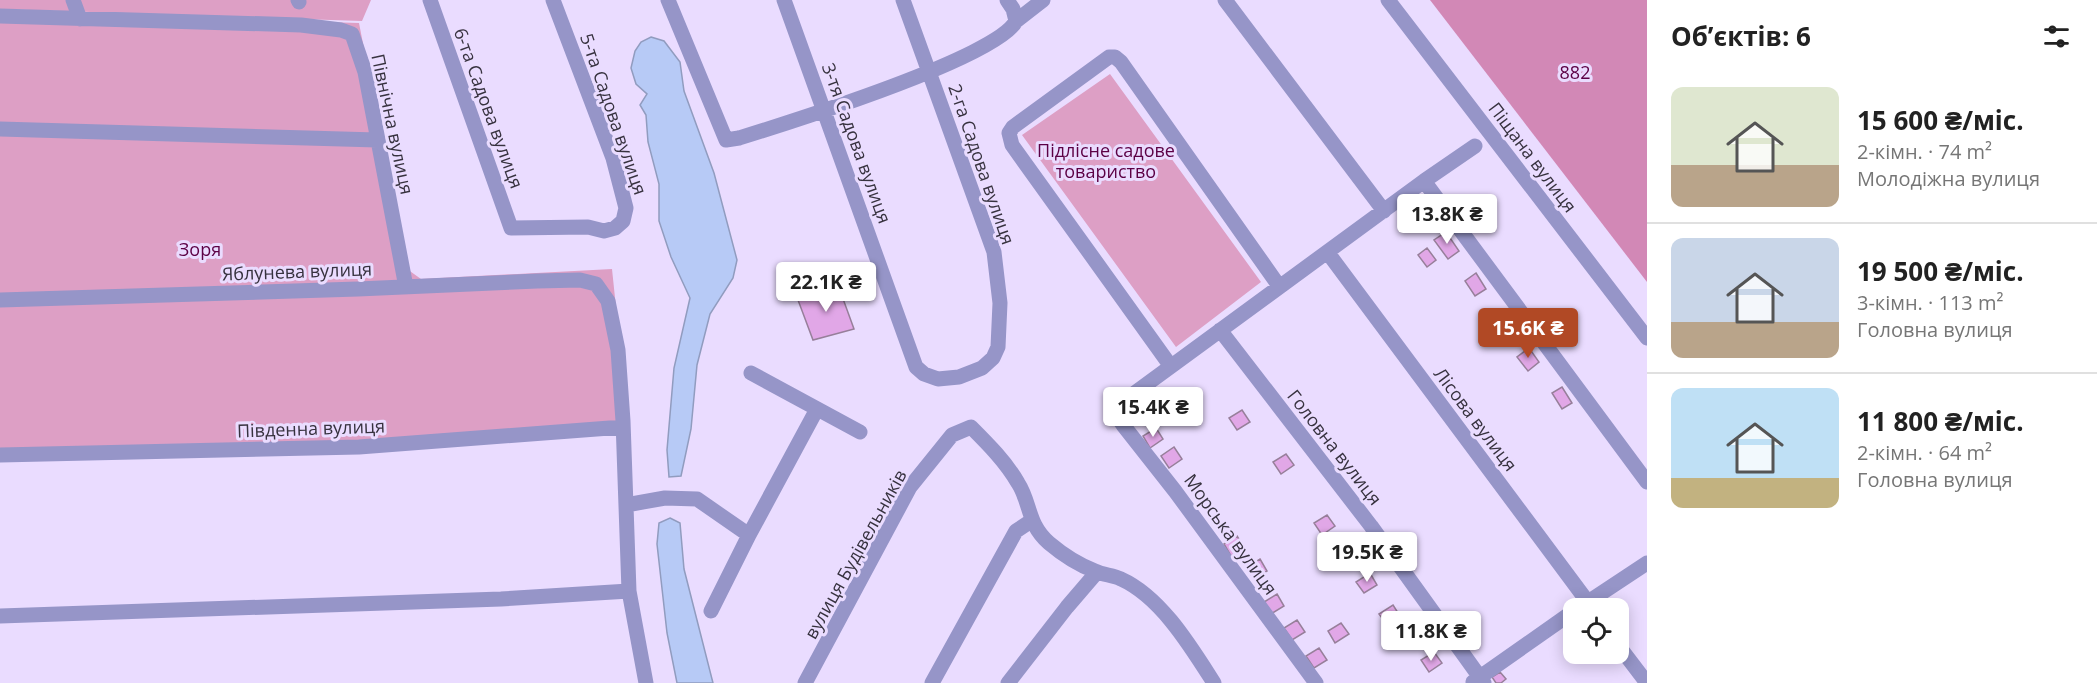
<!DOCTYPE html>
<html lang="uk">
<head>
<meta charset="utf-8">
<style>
  :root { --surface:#fff; --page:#f6f6f6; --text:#222; --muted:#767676; --line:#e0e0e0; --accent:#b14925 }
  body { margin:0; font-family:"Open Sans",sans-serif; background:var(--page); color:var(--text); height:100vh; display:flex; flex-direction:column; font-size:22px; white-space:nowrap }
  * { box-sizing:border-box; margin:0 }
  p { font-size:20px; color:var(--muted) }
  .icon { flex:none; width:33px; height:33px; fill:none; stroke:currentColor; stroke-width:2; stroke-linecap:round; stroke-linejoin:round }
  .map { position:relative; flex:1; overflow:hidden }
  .sheet { display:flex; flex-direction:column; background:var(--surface); width:450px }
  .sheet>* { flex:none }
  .fabs { position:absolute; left:1563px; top:598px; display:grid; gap:12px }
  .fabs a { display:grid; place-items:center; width:66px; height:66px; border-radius:12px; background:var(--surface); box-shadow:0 3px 15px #0003; font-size:30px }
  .price { position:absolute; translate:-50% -51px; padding:0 14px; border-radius:6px; background:#fff; color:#222; font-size:20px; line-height:39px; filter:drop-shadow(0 2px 3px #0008) }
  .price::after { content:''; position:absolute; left:50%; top:36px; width:18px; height:14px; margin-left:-9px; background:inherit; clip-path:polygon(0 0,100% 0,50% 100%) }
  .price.selected { background:var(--accent); color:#fff }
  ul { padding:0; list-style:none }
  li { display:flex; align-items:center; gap:18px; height:150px; padding:0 24px }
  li+li { border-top:2px solid var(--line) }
  li span { display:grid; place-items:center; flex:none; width:168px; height:120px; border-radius:12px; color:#555 }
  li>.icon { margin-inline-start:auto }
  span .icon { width:72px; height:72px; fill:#fffc; stroke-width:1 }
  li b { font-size:26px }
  h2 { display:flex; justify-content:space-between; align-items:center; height:72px; padding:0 24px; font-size:26px }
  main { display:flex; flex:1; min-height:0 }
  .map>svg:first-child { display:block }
  .green { fill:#dd9fc5 }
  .forest { fill:#d288b6 }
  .water { fill:#b7caf6; stroke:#919cbf; stroke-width:1.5 }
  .building { fill:#e1a7e7; stroke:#977f9a; stroke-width:1.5 }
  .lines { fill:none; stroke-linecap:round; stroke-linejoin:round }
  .minor { stroke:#9695c8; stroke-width:15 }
  .labels { text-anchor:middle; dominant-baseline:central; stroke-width:6; stroke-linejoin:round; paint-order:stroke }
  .park-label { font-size:18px; fill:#5c0045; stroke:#eadcff }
  .street-label { font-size:18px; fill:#37323f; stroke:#eadcff }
</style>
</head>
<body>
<main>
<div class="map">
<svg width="1647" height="683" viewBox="0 0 1647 683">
  <rect width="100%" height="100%" fill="#eadcff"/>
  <path class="green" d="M 0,0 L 371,0 L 362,21 L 0,9 Z
    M 0,12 L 359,23 L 407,269 L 421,279 L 612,269 L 629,432 L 0,460 Z
    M 1110,74 L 1261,282 L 1176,347 L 1022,135 Z"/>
  <path class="forest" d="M 1430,0 L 1647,0 L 1647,282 Z"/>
  <path class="water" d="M 651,37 L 664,41 L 680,62 L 684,91 L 714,173 L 737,260 L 733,278 L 710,314 L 697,365 L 691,429 L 681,476 L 669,477 L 667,450 L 674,368 L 690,298 L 671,257 L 659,221 L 659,184 L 648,142 L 646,115 L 640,105 L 647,94 L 636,84 L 631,68 L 635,51 L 641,42 Z
    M 670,518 L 680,523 L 684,569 L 713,683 L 677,683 L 667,633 L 657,544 L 659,523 Z"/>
  <path class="building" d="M 1420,197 L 1429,209 L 1415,220 L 1406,208 Z
    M 1446,232 L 1459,251 L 1448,259 L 1434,240 Z
    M 1427,248 L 1436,260 L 1427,267 L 1418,255 Z
    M 1476,273 L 1486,289 L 1475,296 L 1465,281 Z
    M 838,285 L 854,329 L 813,340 L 798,300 Z
    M 1529,348 L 1539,362 L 1528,371 L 1517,357 Z
    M 1562,387 L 1572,403 L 1562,409 L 1552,393 Z
    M 1242,410 L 1250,422 L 1237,430 L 1229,418 Z
    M 1156,428 L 1163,439 L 1150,448 L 1143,436 Z
    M 1174,447 L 1182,459 L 1169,468 L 1161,456 Z
    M 1286,454 L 1294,465 L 1281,474 L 1273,462 Z
    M 1327,515 L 1335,526 L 1322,535 L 1314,523 Z
    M 1237,536 L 1244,547 L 1231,556 L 1224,544 Z
    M 1349,545 L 1357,556 L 1344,565 L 1336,553 Z
    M 1260,559 L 1267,571 L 1254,579 L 1246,568 Z
    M 1370,573 L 1377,585 L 1364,593 L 1356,582 Z
    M 1277,594 L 1284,606 L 1271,614 L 1264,602 Z
    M 1393,605 L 1400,616 L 1387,625 L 1379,614 Z
    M 1297,620 L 1305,632 L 1292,640 L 1284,628 Z
    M 1341,623 L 1349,634 L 1335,643 L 1328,631 Z
    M 1319,648 L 1327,660 L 1314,668 L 1306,656 Z
    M 1434,652 L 1442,663 L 1429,672 L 1421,660 Z
    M 1500,672 L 1506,679 L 1501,683 L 1496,683 L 1492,677 Z"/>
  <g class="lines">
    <path class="minor" d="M 73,0 L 80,19
      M 298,0 L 299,2
      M 430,0 L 511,228 L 588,227 L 604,231 L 615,228 L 623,221 L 626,208 L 613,158 L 553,0
      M 668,0 L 726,140 L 739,138 C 787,123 997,58 1016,21 L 1013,9 L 1007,0
      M 784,0 L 916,367 L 924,374 L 938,379 L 959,377 L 982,368 L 993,358 L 998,347 L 1000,303 L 994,252 L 903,0
      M 1225,0 L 1384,211
      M 1388,0 L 1647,338
      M 0,16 L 301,25 L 341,30 L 352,34 L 365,72 L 406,287
      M 1016,21 L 1043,0
      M 0,129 L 377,140
      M 1424,181 L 1647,482
      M 1328,253 L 1593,609
      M 0,300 L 358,289 L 537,281 L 580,280 L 596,284 L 608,301 L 618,350 L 623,421 L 629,591 L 646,683
      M 1220,330 L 1371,526 L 1484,683
      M 1170,365 L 1012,145 L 1009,133 L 1013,127 L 1109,57 L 1115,57 L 1121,62 L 1279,286
      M 751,373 L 860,432
      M 0,455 L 359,447 L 623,427
      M 626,505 L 665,498 L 697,499 L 749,535
      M 1582,606 L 1647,563
      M 711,611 L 749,535 L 817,409
      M 0,616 L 501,599 L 629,591
      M 1618,645 L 1647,683
      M 1473,682 L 1574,611
      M 805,683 L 910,487 L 952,435 L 971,427 C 988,444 1006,462 1018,483 C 1031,503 1027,524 1049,543 C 1062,554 1079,565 1095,571 C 1103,575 1113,575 1121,579 C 1161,597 1191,647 1214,683
      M 932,683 L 1016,531 L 1031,521
      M 1008,683 L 1067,607 L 1097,572
      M 1316,683 L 1175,491 L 1123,425 L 1116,415 L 1115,409 L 1121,403 L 1424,181 L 1475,146"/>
  </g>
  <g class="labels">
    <g class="park-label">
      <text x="1575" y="72">882</text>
      <text x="1106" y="150">Підлісне садове<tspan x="1106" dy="21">товариство</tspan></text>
      <text x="200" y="249">Зоря</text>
    </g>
    <g class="street-label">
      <text transform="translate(489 108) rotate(70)">6-та Садова вулиця</text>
      <text transform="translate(614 114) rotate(71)">5-та Садова вулиця</text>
      <text transform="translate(393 124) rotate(78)">Північна вулиця</text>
      <text transform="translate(857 143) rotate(70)">3-тя Садова вулиця</text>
      <text transform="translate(1533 157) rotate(53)">Піщана вулиця</text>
      <text transform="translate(982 164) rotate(71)">2-га Садова вулиця</text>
      <text transform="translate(297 271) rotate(-2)">Яблунева вулиця</text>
      <text transform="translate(1476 419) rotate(53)">Лісова вулиця</text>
      <text transform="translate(311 428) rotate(-2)">Південна вулиця</text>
      <text transform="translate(1335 447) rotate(52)">Головна вулиця</text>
      <text transform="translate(1231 534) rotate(54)">Морська вулиця</text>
      <text transform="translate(855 554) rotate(-61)">вулиця Будівельників</text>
    </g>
  </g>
</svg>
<div class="fabs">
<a><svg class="icon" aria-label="locate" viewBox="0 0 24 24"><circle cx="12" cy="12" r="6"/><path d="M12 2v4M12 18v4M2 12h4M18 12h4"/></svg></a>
</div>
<b class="price" style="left:1447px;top:245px">13.8K ₴</b>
<b class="price" style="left:826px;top:313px">22.1K ₴</b>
<b class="price selected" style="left:1528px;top:359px">15.6K ₴</b>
<b class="price" style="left:1153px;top:438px">15.4K ₴</b>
<b class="price" style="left:1367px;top:583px">19.5K ₴</b>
<b class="price" style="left:1431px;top:662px">11.8K ₴</b>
</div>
<section class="sheet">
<h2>Об’єктів: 6<svg class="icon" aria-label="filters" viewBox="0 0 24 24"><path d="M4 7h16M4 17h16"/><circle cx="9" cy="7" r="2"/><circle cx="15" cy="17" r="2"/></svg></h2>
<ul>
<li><span style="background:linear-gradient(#dfe7d0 65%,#b9a48a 0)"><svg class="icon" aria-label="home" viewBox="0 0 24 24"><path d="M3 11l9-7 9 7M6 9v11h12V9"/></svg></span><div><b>15 600 ₴/міс.</b><p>2-кімн. · 74 m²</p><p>Молодіжна вулиця</p></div></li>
<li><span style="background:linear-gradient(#c9d6e8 70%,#b9a48a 0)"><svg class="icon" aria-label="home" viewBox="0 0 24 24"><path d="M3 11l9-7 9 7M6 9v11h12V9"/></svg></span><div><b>19 500 ₴/міс.</b><p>3-кімн. · 113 m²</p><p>Головна вулиця</p></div></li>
<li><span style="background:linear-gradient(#bfe0f5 75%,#c2b280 0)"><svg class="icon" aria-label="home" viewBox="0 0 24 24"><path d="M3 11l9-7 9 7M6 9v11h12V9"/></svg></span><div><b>11 800 ₴/міс.</b><p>2-кімн. · 64 m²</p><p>Головна вулиця</p></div></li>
</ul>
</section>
</main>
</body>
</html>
